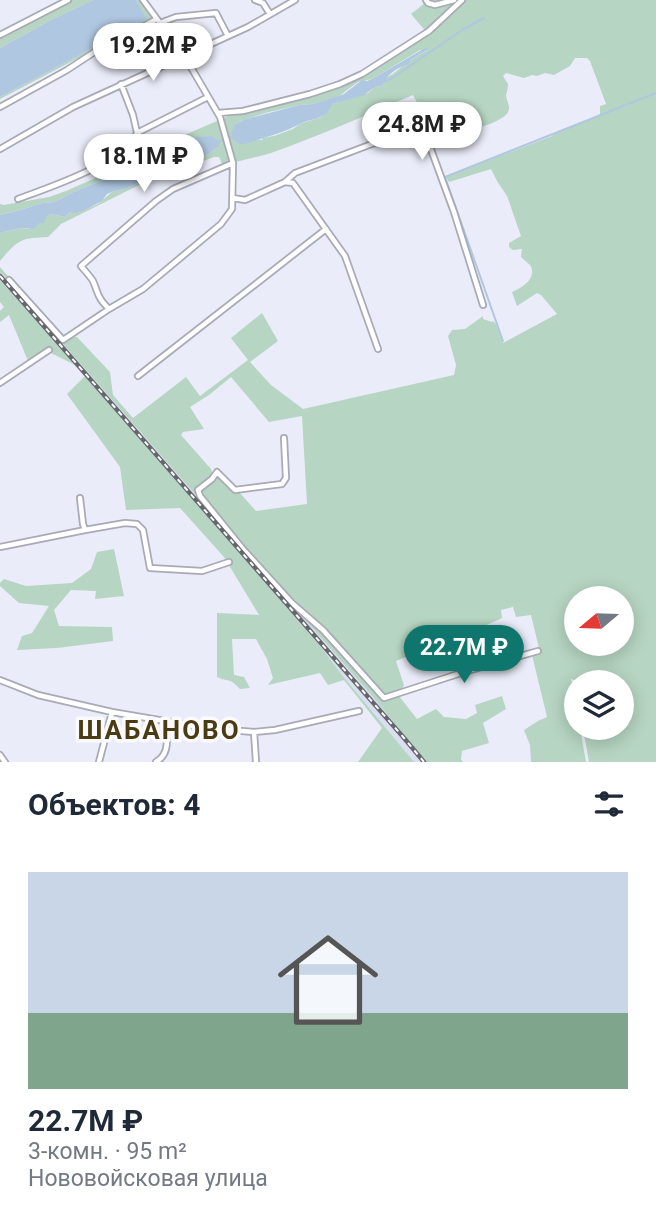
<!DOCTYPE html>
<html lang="ru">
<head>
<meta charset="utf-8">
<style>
  :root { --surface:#fff; --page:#f2f2f3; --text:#1f2937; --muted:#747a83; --line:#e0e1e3; --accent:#0f766e }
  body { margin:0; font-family:Roboto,sans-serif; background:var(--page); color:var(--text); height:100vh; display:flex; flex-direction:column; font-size:26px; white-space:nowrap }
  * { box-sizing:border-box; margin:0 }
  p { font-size:23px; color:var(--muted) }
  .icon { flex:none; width:38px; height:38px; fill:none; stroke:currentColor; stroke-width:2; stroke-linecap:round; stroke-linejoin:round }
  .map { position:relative; height:762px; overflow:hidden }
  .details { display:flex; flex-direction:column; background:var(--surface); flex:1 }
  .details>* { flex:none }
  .needle { width:46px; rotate:251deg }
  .tools { position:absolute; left:564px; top:586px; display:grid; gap:14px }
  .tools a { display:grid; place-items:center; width:70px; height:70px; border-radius:50%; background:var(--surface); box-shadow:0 4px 18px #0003; font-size:35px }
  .price { position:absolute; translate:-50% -60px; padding:0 16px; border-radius:24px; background:#fff; color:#222; font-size:23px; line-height:46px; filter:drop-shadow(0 2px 4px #0008) }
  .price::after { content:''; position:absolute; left:50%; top:42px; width:21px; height:16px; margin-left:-10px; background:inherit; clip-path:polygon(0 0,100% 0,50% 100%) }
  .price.current { background:var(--accent); color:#fff }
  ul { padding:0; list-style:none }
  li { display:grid; align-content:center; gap:14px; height:371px; padding:0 28px }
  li+li { border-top:2px solid var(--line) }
  li span { display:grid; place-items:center; height:217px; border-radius:0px; color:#555 }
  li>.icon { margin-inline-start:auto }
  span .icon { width:126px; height:126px; fill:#fffc; stroke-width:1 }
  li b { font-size:30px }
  h2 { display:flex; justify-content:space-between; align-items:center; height:84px; padding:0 28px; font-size:30px }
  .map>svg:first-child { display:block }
  .built { fill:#dadef1 }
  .green { fill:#b6d5c2; fill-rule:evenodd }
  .water { fill:#b0c7e1 }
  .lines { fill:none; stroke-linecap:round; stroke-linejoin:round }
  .stream { stroke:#b0c7e1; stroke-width:2 }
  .minor-casing { stroke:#a8aab6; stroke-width:8 }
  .minor { stroke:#fff; stroke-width:4.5 }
  .rail-casing { stroke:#65676d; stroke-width:4.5 }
  .rail { stroke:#fafafd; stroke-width:2; stroke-dasharray:5; stroke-linecap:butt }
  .labels { text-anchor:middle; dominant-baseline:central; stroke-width:7; stroke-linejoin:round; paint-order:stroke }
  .district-label { font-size:26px; font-weight:bold; letter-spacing:2px; fill:#4b3b13; stroke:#fafafd }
</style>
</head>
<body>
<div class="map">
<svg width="656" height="762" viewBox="0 0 656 762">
  <rect width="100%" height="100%" fill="#eaedf9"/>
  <path class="built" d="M 0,272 L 373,697 L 426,762 L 414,762 L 342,675 L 321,647 L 0,280 Z"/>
  <path class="green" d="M 70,0 L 93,0 L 51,20 L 0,48 L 0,37 Z
    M 136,0 L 141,0 L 152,16 L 151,20 L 0,99 L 0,97 L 146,19 Z
    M 423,0 L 656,0 L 656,762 L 589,762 L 583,728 L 621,728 L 621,682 L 576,682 L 576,692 L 574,680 L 571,679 L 576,707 L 576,728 L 580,728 L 586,762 L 531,762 L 530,745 L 524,730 L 538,721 L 547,717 L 532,655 L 539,648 L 531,615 L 516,617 L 513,607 L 501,610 L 502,618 L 467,634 L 473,655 L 466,658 L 460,645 L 442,642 L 396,661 L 404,685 L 399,696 L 417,719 L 436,709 L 444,717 L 466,719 L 477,713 L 475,705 L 502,696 L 506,709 L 483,723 L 489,743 L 462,751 L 461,759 L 463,762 L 426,762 L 373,697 L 0,272 L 0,267 L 62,337 L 77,337 L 110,372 L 113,395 L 133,418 L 186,377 L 200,396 L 248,360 L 231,338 L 262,313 L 278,341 L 250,362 L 271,385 L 303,409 L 454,375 L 456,365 L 448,336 L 452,330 L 465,329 L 483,316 L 483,319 L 492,322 L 493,321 L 496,324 L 503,343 L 557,314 L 541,295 L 537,293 L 517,306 L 512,292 C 522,288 538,278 530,265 C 527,262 524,260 521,257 L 522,249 L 513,250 L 509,247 L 509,243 L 521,236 L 507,196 L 497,181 L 491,169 L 449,182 L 446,177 L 552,136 L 553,134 L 558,131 L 600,115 L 600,106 L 606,104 L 590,61 L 587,58 L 575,58 L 570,66 L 554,75 L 545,73 L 537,76 L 532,75 L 524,78 L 506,73 L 503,76 L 508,84 C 508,88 507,91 506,95 C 506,101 511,105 508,112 C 503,121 483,126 473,130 L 473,132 L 461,137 L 446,104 L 423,114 L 413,95 C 366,115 319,136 271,153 C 255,158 239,160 223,166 L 219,157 L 214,157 L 145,182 L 61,224 L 48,237 C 20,238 18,240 0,261 L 0,233 L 20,228 L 29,229 L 50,214 L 65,217 L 70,212 L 87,209 L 98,204 L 112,192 L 128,188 L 170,167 L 209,154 L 218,147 L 212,136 L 177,143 L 139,160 L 109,178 L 75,191 L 55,202 L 42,203 L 20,210 L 0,215 L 0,204 L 4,205 L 49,197 L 66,191 L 143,157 L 180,137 L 233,114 L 339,86 L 428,34 L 411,14 L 425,3 ZM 420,50 L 428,50 L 410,60 L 393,74 L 385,78 L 382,86 L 375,87 L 368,93 L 332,104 L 321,117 L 300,124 L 293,129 L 274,136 L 263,138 L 262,140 L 231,137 L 235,124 L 246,119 L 269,112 L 299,105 L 313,104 L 339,96 L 358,82 L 372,79 ZM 231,377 L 269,422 L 302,416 L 307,504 L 256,511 L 239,492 L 233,491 L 217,475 L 213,475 L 211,469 L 181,435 L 183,432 L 204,429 L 190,407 L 209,395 ZM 576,598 L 621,598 L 621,644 L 576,644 Z
    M 0,280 L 75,365 L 45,350 L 28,361 L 9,315 L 0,322 L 0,311 L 4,307 L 0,302 Z
    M 85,376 L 321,647 L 342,675 L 414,762 L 358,762 L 382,728 L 344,680 L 328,685 L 320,673 L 268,685 L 273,678 L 267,659 L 256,639 L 232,639 L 234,675 L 244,677 L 250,688 L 240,689 C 228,676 229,683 217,677 L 217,613 L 259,615 L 224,557 L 180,508 L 126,510 L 120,467 L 67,394 Z
    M 114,549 L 124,596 L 95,599 L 96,591 L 71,590 L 54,610 L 59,626 L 112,627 L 113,641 L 57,648 L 17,650 L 22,636 L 32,633 L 49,606 L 19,603 L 0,586 L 0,583 L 4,579 L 26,586 L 72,583 L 91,569 L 97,552 Z"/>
  <path class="water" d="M 93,0 L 136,0 L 147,19 L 0,97 L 0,48 L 51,20 Z
    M 425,48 L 429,49 L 410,60 L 409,64 C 399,66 385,76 382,86 L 375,87 L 364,95 L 332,104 C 330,109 327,114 322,116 C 315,120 307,120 300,124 C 282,133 264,138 244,144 L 240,144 L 232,139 L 231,134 L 235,124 L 246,119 L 299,105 L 313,104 L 335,97 L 344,94 L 362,80 L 367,81 L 372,79 Z
    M 212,136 L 220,143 L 218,147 L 209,154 L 170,167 L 128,188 L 112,192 L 107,194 L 102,201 L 87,209 L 76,213 L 70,212 L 65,217 L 50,214 L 46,217 L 44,223 L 39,223 L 34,229 L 20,228 L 0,233 L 0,215 L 20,210 L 42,203 L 55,202 L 75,191 L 109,178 L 139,160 L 168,146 L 199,137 Z"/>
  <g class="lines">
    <path class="stream" d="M 382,82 L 391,79 L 462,30 L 484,18
      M 217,142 L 232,137
      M 503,341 L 445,177 L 656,93"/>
    <defs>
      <path id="minor" d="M 255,0 L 263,3 L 270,14
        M 426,0 L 428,3 L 435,5 L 454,0
        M 160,23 L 176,17 L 216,13 L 228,36
        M 0,35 L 68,0
        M 121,84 L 133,115 L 137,133
        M 0,107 L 67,70 L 96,51 L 157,19
        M 218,113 L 243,111 L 310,94 L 340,84 L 362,74 L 429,31 L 462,0
        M 0,149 L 73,107 L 248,27 L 295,0
        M 285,182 L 293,183 L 345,256 L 378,349
        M 233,198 L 245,200 L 285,182 L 295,173 L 422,125 L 454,212 L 483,305
        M 18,199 C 50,187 121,164 137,133 L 208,97
        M 9,280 L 63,340 L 109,309 L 143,289 L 221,224 L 232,209 L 233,163 L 220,117 L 185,57 L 143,0
        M 109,309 C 97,297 99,295 93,281 C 90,276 85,271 81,266 L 156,201 L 173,189 L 233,163
        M 138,376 L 326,229
        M 0,383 L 49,350
        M 284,438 L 286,478 L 282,484 L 235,490 L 217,472 L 212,479 L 198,490 L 200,496 L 242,548 L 292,603 L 323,630 L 384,698 L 464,672 L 538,651
        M 80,498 L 83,524 L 85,530
        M 0,547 L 85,530 L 125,523 L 137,524 L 143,530 L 150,568 L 202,571 L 229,562
        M 0,680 L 38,695 L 112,712 L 206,728 L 254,732 L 275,730 L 359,711
        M 254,732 L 256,762
        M 0,755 L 5,762
        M 99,762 L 112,712
        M 156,762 C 171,753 167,737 164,721"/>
    </defs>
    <use href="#minor" class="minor-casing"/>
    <use href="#minor" class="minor"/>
    <defs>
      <path id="rail" d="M 0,276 L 404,738 L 424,762"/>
    </defs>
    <use href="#rail" class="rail-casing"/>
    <use href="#rail" class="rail"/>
  </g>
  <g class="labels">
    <g class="district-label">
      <text x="159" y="730">ШАБАНОВО</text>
    </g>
  </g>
</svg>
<div class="tools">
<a><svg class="needle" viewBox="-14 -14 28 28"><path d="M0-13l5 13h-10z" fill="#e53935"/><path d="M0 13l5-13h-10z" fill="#747a83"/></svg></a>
<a><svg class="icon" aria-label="layers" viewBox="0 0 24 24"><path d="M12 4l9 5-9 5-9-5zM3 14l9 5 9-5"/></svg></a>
</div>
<b class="price" style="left:153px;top:83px">19.2M ₽</b>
<b class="price" style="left:422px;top:162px">24.8M ₽</b>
<b class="price" style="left:144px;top:194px">18.1M ₽</b>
<b class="price current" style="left:464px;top:685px">22.7M ₽</b>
</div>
<section class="details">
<h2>Объектов: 4<svg class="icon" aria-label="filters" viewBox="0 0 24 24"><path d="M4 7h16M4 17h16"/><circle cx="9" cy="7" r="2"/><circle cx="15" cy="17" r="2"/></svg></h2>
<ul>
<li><span style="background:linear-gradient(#c9d6e8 65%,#7fa58c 0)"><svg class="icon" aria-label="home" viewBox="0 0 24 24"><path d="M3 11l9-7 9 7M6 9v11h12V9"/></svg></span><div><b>22.7M ₽</b><p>3-комн. · 95 m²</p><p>Нововойсковая улица</p></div></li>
</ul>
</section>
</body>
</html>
